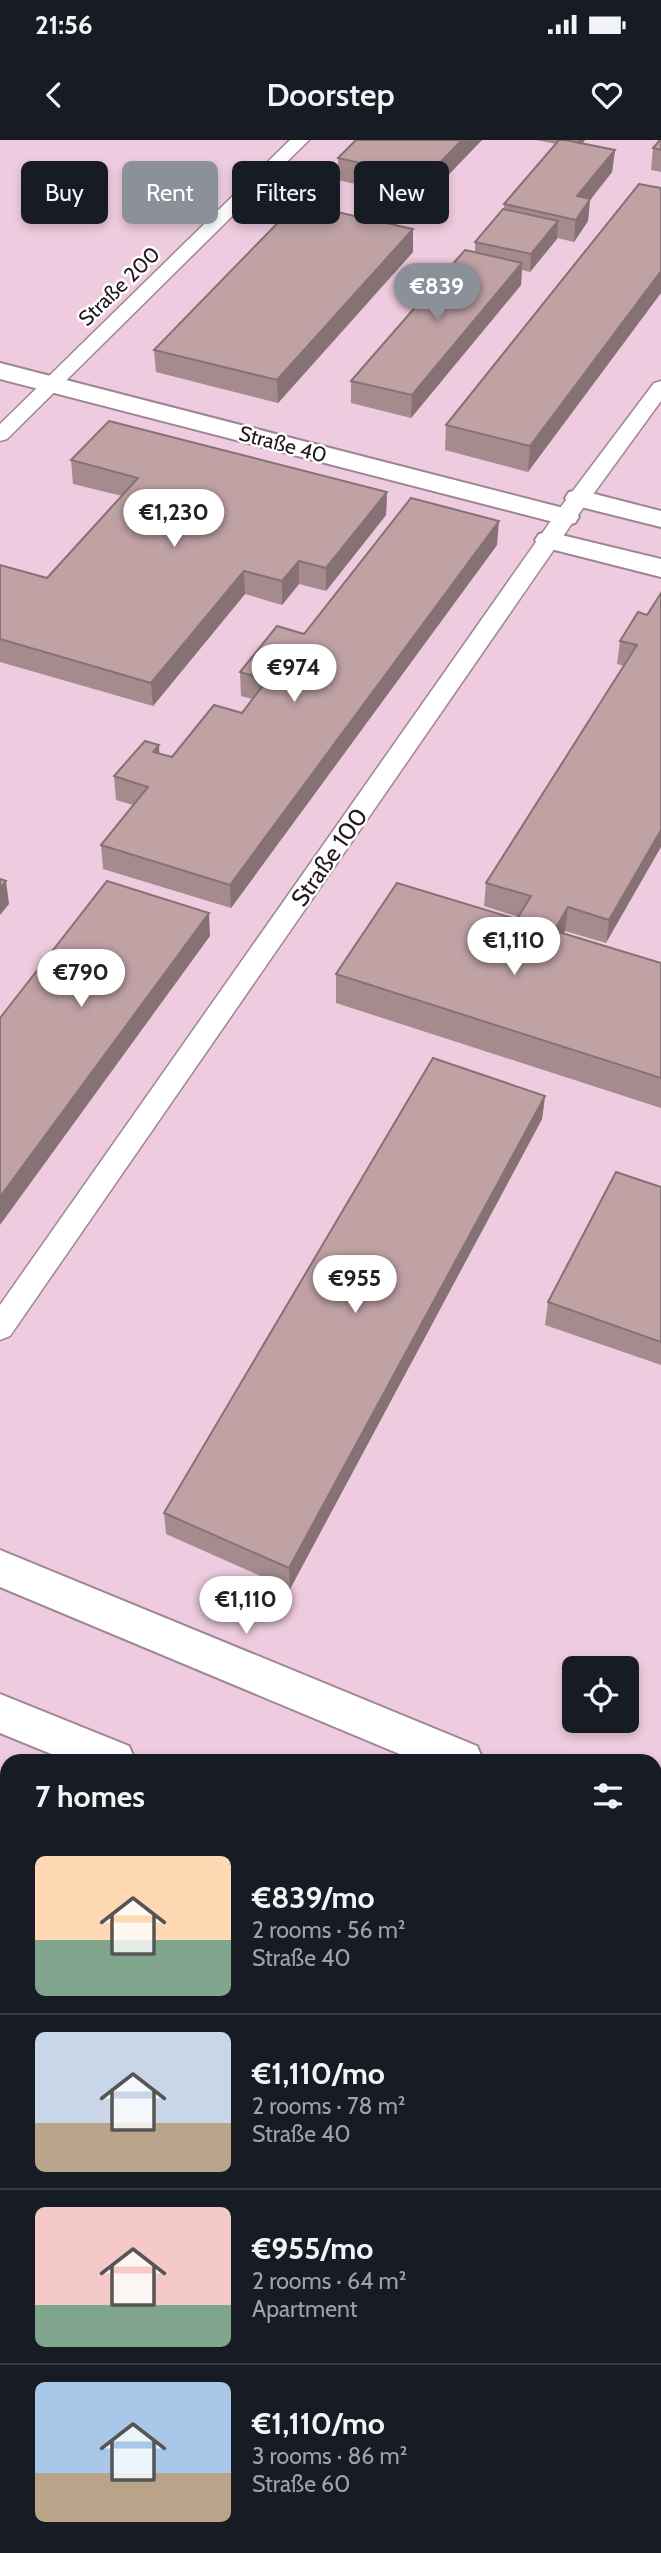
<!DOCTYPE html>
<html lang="en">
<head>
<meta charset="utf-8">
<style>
  :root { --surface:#171b24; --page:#20242c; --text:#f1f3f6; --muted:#9ea1a6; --line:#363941; --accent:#8c9099 }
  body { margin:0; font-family:Cabin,sans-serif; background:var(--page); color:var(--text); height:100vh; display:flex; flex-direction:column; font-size:26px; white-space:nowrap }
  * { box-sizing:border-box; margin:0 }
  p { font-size:23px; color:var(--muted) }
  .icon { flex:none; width:38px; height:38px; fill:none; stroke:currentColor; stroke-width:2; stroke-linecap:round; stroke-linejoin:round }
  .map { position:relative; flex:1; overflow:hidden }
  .sheet { position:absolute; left:0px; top:1614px; width:662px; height:800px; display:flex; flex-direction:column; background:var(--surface); border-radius:21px 21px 0 0; box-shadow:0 4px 10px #0003 }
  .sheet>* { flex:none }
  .hud { position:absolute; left:21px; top:21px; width:620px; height:63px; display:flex; gap:14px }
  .fabs { position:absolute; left:562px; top:1516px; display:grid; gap:14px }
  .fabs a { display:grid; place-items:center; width:77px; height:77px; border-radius:10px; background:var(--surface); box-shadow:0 4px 10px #0003; font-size:35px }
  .price { position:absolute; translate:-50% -60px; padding:0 16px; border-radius:24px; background:#fff; color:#222; font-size:23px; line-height:46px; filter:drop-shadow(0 2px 4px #0008) }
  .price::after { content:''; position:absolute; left:50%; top:42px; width:21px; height:16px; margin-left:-10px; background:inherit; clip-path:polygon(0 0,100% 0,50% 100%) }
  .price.selected { background:var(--accent); color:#fff }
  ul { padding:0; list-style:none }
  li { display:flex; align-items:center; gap:21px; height:175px; padding:0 35px }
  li+li { border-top:2px solid var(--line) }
  li span { display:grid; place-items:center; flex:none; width:196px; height:140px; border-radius:10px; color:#555 }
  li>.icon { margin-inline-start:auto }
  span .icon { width:84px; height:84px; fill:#fffc; stroke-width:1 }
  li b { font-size:30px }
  h2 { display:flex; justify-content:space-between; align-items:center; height:84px; padding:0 35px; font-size:30px }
  .chip { padding:0 24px; border-radius:10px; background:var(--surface); box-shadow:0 4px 10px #0003; font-size:24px; line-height:63px }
  .chip.selected { background:var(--accent); color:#fff }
  .status { display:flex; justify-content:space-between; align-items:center; height:49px; padding:0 35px; background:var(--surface); direction:ltr }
  .status svg { height:19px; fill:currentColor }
  header { display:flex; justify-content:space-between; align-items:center; height:91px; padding:0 35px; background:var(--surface); font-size:32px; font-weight:600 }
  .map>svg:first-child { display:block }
  .built { fill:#eecbde; fill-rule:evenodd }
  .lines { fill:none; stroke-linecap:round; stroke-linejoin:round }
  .service-casing { stroke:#9e8593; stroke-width:3 }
  .minor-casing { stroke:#9e8593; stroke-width:4 }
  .service { fill:#fff; fill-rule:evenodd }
  .minor { fill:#fff; fill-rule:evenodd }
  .wall { fill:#a58b8e }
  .shaded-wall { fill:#867174 }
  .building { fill:#c0a2a5; stroke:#867174; stroke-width:2 }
  .labels { text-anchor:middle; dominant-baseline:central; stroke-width:5; stroke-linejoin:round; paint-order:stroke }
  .far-street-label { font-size:21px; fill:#21171c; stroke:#fff }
  .street-label { font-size:24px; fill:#21171c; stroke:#fff }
</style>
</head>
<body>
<div class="status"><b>21:56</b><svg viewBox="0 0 49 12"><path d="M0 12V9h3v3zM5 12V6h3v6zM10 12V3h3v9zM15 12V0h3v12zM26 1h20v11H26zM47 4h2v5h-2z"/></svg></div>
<header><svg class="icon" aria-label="back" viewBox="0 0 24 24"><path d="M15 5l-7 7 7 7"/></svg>Doorstep<svg class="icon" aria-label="heart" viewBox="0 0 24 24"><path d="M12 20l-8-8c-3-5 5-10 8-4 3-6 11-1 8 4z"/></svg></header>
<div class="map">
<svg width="661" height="2413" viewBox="0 0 661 2413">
  <rect width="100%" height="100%" fill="#f2d7e6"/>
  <path class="built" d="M 0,0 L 661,0 L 661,2413 L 0,2413 ZM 574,1528 L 626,1528 L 626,1580 L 574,1580 ZM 7,1620 L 654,1620 L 654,2406 L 7,2406 Z"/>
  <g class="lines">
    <defs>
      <path id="service" d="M 290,0 L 309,0 L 7,299 L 0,301 L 0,284 Z
        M 661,241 L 661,261 L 573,382 L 10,1196 L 0,1200 L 0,1165 L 557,372 L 654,243 Z
        M 661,1907 L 661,1956 L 654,1959 L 654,1910 Z
        M 444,2406 L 486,2406 L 484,2413 L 442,2413 Z
        M 566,2406 L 619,2406 L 622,2413 L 569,2413 Z"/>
      <path id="minor" d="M 0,223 L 575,371 L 579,377 L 575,383 L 565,385 L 0,239 Z
        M 579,350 L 661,371 L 661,387 L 569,364 L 565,358 L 569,352 Z
        M 549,392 L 661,419 L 661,437 L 539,406 L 535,400 L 539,394 Z
        M 0,1410 L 477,1606 L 483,1620 L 414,1620 L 0,1447 Z
        M 0,1554 L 129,1606 L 135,1620 L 66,1620 L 0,1593 Z
        M 654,1739 L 661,1741 L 661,1785 L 654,1783 Z"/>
    </defs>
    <use href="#service" class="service-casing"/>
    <use href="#minor" class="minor-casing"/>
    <use href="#service" class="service"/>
    <use href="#minor" class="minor"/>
  </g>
  <path class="wall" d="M 356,0 L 482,0 L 424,60 L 338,40 L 338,18 Z
    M 536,0 L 585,0 L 582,4 L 615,10 L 612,32 L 590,60 L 588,81 L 574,102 L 557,98 L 530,132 L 522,130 L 521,145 L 411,278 L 351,263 L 351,241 L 475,112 L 475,102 L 504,69 L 504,64 L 556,4 Z
    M 661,0 L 661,32 L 651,30 L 653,8 Z
    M 639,44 L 528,332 L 445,310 L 446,285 Z
    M 413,89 L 413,112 L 278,263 L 156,232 L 154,210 Z
    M 71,320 L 387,352 L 386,375 L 326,451 L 299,444 L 282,465 L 245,454 L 153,566 L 0,522 L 0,425 L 47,438 L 122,356 L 73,344 Z
    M 497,405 L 231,768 L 103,729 L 101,705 L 133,665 L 116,660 L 114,636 L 159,605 L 159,614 L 172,617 L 242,573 L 252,559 L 241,556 L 240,532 L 304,494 Z
    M 661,453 L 606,803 L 565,791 L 563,794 L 661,823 L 661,968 L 336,863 L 336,834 L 517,779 L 519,777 L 484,766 L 486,743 L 624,526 L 617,524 L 620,501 L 647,475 Z
    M 545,956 L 542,979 L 290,1449 L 166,1394 L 164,1373 Z
    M 661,1047 L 661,1225 L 545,1185 L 548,1162 Z"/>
  <path class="shaded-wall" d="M 462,0 L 482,0 L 424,60 L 425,38 Z
    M 578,0 L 585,0 L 577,9 Z
    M 615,10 L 612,32 L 590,60 L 588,81 L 574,102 L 577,56 Z
    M 558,81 L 557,99 L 530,132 L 531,114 Z
    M 413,89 L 413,112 L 278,263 L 277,240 Z
    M 522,123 L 521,145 L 411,278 L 412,255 Z
    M 661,131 L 661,153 L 528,332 L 530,306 Z
    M 387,352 L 386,375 L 326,451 L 326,428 Z
    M 499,381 L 497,405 L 231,768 L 230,745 Z
    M 299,421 L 299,444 L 282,465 L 282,441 Z
    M 244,431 L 245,454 L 153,566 L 151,543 Z
    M 159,605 L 160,628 L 153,612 Z
    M 661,690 L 661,707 L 606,803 L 609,780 Z
    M 6,741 L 9,764 L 0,775 L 0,748 Z
    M 568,767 L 565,791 L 549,819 L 551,796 Z
    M 209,773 L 210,796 L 0,1085 L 0,1057 Z
    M 545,956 L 542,979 L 290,1449 L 289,1428 Z
    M 349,2406 L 353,2406 L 350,2413 L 346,2413 Z"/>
  <path class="building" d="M 356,0 L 462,0 L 425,38 L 338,18 Z
    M 559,0 L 565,0 L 615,10 L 577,56 L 590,59 L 576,80 L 504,64 Z
    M 660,0 L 661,0 L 661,10 L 653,8 Z
    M 639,44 L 661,48 L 661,131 L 530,306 L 446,285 Z
    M 297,63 L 413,89 L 277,240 L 154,210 Z
    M 503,69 L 558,81 L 531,114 L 475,102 Z
    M 465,110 L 522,123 L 412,255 L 351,241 Z
    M 109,281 L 387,352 L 326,428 L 299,421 L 282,441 L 244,431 L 151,543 L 0,499 L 0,425 L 47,438 L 138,338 L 71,320 Z
    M 411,358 L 499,381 L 230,745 L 101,705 L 148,647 L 114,636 L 145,601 L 159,605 L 153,612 L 172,617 L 214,565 L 242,573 L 267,540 L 240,532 L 277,486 L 304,494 Z
    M 661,453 L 661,690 L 609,780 L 568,767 L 554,791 L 517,779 L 531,756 L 486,743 L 637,505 L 620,501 L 638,472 L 647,475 Z
    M 0,739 L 6,741 L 0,748 Z
    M 107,741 L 209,773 L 0,1057 L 0,878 Z
    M 397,743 L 661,823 L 661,938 L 336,834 Z
    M 433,918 L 545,956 L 289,1428 L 164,1373 Z
    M 616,1032 L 661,1047 L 661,1202 L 548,1162 Z
    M 183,2406 L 349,2406 L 346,2413 L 180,2413 Z"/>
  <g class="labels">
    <g class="far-street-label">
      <text transform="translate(119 146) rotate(-44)">Straße 200</text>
      <text transform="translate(283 304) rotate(15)">Straße 40</text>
    </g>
    <g class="street-label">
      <text transform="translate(329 717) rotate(-55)">Straße 100</text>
    </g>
  </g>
</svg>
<div class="fabs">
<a><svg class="icon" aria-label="locate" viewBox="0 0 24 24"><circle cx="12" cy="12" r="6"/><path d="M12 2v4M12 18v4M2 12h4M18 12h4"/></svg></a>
</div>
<b class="price selected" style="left:437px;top:183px">€839</b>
<b class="price" style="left:174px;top:409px">€1,230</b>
<b class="price" style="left:294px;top:564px">€974</b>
<b class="price" style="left:514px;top:837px">€1,110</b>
<b class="price" style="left:81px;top:869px">€790</b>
<b class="price" style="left:355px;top:1175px">€955</b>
<b class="price" style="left:246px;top:1496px">€1,110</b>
<div class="hud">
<a class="chip">Buy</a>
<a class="chip selected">Rent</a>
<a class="chip">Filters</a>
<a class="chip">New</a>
</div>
<section class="sheet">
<h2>7 homes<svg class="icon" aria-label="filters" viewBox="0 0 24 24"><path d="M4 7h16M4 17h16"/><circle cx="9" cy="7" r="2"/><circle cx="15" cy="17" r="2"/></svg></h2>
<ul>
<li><span style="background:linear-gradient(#ffd9b3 60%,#7fa58c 0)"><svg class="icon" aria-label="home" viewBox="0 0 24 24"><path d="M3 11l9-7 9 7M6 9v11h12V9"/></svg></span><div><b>€839/mo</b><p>2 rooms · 56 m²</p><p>Straße 40</p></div></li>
<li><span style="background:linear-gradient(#c9d6e8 65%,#b9a48a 0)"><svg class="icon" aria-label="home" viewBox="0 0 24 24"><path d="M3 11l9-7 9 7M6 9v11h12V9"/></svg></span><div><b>€1,110/mo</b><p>2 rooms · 78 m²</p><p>Straße 40</p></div></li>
<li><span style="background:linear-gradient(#f6c9c9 70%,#7fa58c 0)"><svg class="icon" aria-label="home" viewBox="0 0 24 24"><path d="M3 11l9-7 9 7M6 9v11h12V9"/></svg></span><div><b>€955/mo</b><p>2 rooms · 64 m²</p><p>Apartment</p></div></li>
<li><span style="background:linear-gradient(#a9c7e8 65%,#b9a48a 0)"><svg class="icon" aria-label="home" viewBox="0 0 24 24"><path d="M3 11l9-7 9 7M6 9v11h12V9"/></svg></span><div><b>€1,110/mo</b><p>3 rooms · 86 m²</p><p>Straße 60</p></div></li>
</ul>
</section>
</div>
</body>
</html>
